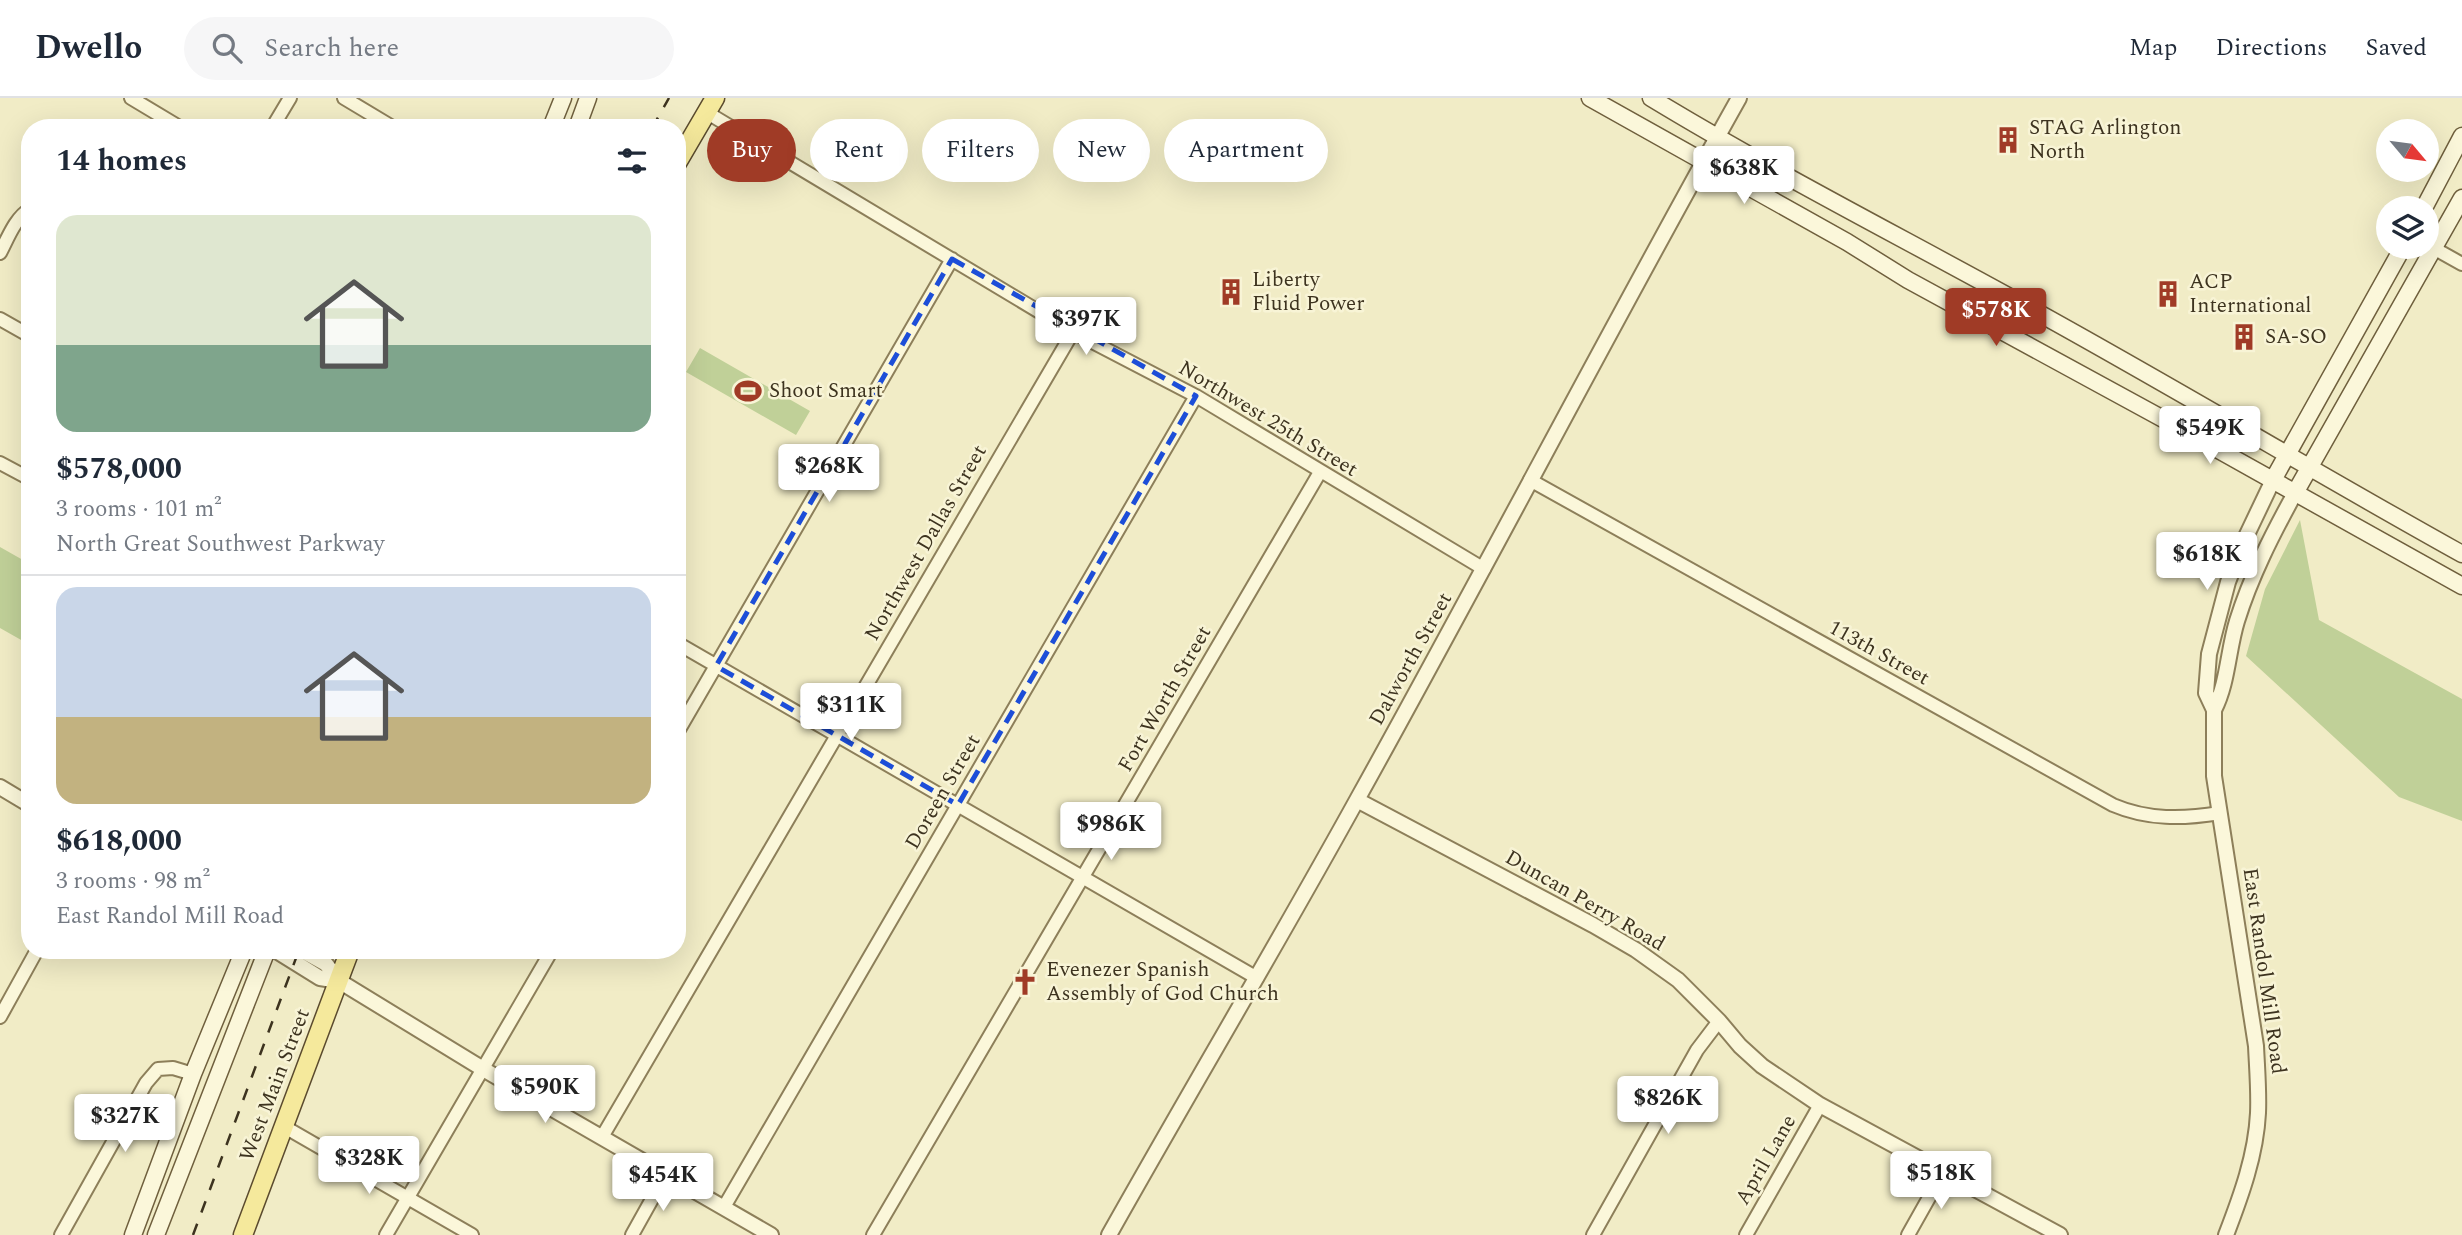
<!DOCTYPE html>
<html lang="en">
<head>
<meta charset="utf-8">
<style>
  :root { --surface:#fff; --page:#f6f6f7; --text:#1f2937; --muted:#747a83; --line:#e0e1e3; --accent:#a03b26 }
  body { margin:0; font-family:Spectral,serif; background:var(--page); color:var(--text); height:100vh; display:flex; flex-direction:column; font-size:26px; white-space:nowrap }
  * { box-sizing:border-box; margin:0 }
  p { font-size:23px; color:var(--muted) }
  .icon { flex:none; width:38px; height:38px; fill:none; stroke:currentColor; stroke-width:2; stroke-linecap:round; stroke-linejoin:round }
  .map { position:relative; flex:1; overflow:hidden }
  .drawer { position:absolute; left:21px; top:21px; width:665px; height:840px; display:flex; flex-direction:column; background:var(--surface); border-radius:28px; box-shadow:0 7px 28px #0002 }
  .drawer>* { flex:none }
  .banner { position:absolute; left:707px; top:21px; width:665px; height:63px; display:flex; gap:14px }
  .needle { width:46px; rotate:119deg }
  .fabs { position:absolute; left:2376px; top:21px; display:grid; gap:14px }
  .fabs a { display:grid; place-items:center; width:63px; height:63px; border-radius:50%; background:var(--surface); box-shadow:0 7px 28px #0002; font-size:35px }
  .price { position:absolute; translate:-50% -60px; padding:0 16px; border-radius:7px; background:#fff; color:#222; font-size:23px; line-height:46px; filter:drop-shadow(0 2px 4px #0008) }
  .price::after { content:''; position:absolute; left:50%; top:42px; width:21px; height:16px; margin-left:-10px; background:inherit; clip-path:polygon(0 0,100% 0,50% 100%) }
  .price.selected { background:var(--accent); color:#fff }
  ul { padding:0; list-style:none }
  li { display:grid; align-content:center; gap:14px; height:371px; padding:0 35px }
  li+li { border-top:2px solid var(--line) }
  li span { display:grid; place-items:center; height:217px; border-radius:21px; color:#555 }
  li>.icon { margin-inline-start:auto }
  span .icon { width:126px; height:126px; fill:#fffc; stroke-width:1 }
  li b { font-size:30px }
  h2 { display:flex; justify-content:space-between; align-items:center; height:84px; padding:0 35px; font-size:30px }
  .chip { padding:0 24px; border-radius:32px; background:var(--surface); box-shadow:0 7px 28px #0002; font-size:24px; line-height:63px }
  .chip.selected { background:var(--accent); color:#fff }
  header { display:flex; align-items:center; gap:42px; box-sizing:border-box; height:98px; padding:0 35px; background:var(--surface); border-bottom:2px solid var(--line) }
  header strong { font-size:33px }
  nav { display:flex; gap:38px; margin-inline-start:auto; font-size:24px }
  .search { width:490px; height:63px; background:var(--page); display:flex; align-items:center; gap:18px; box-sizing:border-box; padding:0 24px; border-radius:38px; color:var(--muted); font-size:26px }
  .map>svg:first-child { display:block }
  .green { fill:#c0d098 }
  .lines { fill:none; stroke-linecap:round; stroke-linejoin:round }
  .minor-casing { stroke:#8d7f5a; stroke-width:16 }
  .tertiary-casing { stroke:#8d7f5a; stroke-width:18 }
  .secondary-casing { stroke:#6f5f3d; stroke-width:19 }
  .primary-casing { stroke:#5b4b2e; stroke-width:21 }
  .minor { stroke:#fbf7da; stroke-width:12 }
  .tertiary { stroke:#fbf7da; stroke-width:14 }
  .secondary { stroke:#fbf7da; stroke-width:16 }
  .primary { stroke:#f5e99c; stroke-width:18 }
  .rail { stroke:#3d331f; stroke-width:2.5; stroke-dasharray:12 12; stroke-linecap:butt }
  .marked { fill:none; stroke:#1d4ed8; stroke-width:5; stroke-dasharray:14 9; stroke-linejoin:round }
  .labels { text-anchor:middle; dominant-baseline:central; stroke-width:5; stroke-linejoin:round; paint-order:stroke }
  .poi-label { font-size:21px; fill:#3d331f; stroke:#f8f4d6; text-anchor:start }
  .street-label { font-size:21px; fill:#3d331f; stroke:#f8f4d6 }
</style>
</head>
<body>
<header>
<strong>Dwello</strong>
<div class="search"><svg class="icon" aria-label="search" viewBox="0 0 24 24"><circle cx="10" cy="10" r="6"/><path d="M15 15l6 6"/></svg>Search here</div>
<nav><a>Map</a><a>Directions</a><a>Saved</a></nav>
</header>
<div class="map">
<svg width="2462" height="1137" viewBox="0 0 2462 1137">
  <rect width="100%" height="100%" fill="#f1ecc6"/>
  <path class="green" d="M 700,250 L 810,313 L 796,337 L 686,274 Z
    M 2300,422 L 2319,522 L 2462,601 L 2462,723 L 2399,699 L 2246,558 L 2265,491 Z
    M 0,449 L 30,466 L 30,547 L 0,530 Z"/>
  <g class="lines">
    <defs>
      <path id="minor" d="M 131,0 L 181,30
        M 344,0 L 394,30
        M 706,14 L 1073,234 L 1196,298 L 1484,471
        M 272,30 L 290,0
        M 2428,147 L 2462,166
        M 0,155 C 8,140 15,120 30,111
        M 0,221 L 30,238
        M 0,365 L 30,381
        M 1530,382 L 2113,707 C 2148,722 2183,721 2220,715
        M 677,545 L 1257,880
        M 677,635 L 952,161
        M 0,919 L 37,852
        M 283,1028 L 472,1137
        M 602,1039 L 1073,234
        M 724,1109 L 1196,298
        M 61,1137 L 146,985 L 158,971 L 173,970 L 193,976
        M 386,1137 L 552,852
        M 632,1137 L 666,1076
        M 873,1137 L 1320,374
        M 1593,1137 L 1697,952 L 1719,923
        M 1746,1137 L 1820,1007
        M 1908,1137 L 1944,1073"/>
      <path id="tertiary" d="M 2214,612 C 2228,585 2228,552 2237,523 C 2251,478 2272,437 2295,395
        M 0,689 L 30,707
        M 1357,702 L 1593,827 L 1636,852 L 1678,882 L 1719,923 L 1740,948 L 1762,968 L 1820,1007 L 2060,1137
        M 275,852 L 320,880 L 339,883
        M 301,852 L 326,866 L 339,883 L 483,971 L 771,1137
        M 1109,1137 C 1191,991 1277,847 1358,700 C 1487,468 1609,232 1739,0
        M 2226,1137 C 2241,1098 2256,1057 2258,1015 C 2259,993 2257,970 2256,948 L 2214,678 L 2214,612 L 2206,595 L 2209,556 L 2228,484 L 2243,445 L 2273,382"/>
      <path id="secondary" d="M 1590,0 L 1847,144 L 1908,182 L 2165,322 L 2462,488
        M 1651,0 C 1773,74 1901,139 2026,208 C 2172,288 2316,375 2462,456
        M 551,30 L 563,0
        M 577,30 L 588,0
        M 2424,110 L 2462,38
        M 2273,382 L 2403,149
        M 2295,395 L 2462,100
        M 133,1137 L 193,976 L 244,852
        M 156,1137 L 267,852"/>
      <path id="primary" d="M 677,65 L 715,0
        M 243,1137 L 350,852"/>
    </defs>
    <use href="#minor" class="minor-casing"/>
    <use href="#tertiary" class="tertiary-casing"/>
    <use href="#secondary" class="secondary-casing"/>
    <use href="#primary" class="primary-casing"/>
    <use href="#minor" class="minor"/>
    <use href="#tertiary" class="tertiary"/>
    <use href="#secondary" class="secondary"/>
    <use href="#primary" class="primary"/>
    <path class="rail" d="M 652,30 L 669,0
      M 193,1137 L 299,852"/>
  </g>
  <path class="marked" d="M 952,161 L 1196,298 L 958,707 L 716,568 Z"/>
  <defs>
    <symbol id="building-bare" viewBox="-9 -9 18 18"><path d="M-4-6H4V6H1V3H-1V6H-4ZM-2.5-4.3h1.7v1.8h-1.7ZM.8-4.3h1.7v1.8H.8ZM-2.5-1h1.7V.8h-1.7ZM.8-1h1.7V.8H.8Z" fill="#a03b26" stroke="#f8f4d6" stroke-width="2.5" paint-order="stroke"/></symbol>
    <symbol id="stadium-bare" viewBox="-9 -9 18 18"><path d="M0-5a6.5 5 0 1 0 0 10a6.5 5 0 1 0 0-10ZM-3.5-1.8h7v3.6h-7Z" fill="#a03b26" stroke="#f8f4d6" stroke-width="2.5" paint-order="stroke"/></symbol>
    <symbol id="church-bare" viewBox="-9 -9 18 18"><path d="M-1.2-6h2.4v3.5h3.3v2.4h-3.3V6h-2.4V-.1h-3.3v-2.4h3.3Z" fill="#a03b26" stroke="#f8f4d6" stroke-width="2.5" paint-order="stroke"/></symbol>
  </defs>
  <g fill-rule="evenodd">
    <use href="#building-bare" x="1989" y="23" width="38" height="38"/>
    <use href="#building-bare" x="1212" y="175" width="38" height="38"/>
    <use href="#building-bare" x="2149" y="177" width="38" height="38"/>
    <use href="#building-bare" x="2225" y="220" width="38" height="38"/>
    <use href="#stadium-bare" x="729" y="274" width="38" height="38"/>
    <use href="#church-bare" x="1006" y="865" width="38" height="38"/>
  </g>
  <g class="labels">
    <g class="poi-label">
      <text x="2029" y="30">STAG Arlington<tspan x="2029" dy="24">North</tspan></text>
      <text x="1252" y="182">Liberty<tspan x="1252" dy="24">Fluid Power</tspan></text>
      <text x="2189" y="184">ACP<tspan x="2189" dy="24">International</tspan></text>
      <text x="2265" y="239">SA-SO</text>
      <text x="769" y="293">Shoot Smart</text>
      <text x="1046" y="872">Evenezer Spanish<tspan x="1046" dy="24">Assembly of God Church</tspan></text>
    </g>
    <g class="street-label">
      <text transform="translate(1268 321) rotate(31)">Northwest 25th Street</text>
      <text transform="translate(926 445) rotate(-60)">Northwest Dallas Street</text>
      <text transform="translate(1879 555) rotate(29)">113th Street</text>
      <text transform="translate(1411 561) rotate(-61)">Dalworth Street</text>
      <text transform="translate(1165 601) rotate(-60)">Fort Worth Street</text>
      <text transform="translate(943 694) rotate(-60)">Doreen Street</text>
      <text transform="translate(1585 803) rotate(30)">Duncan Perry Road</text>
      <text transform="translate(2264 873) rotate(82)">East Randol Mill Road</text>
      <text transform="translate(275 987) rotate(-69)">West Main Street</text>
      <text transform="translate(1766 1062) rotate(-60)">April Lane</text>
    </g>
  </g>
</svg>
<div class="fabs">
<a><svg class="needle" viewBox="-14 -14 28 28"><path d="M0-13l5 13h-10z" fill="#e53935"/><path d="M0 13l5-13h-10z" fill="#747a83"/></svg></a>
<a><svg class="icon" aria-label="layers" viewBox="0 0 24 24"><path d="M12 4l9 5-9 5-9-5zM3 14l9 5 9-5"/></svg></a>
</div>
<b class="price" style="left:1744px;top:108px">$638K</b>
<b class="price selected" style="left:1996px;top:250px">$578K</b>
<b class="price" style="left:1086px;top:259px">$397K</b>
<b class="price" style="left:2210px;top:368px">$549K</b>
<b class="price" style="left:829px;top:406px">$268K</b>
<b class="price" style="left:2207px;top:494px">$618K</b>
<b class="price" style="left:851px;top:645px">$311K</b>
<b class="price" style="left:1111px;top:764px">$986K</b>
<b class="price" style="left:545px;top:1027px">$590K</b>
<b class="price" style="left:1668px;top:1038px">$826K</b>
<b class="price" style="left:125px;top:1056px">$327K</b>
<b class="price" style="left:369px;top:1098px">$328K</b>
<b class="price" style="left:1941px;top:1113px">$518K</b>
<b class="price" style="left:663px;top:1115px">$454K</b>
<div class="banner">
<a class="chip selected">Buy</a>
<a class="chip">Rent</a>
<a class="chip">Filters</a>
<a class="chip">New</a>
<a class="chip">Apartment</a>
</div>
<section class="drawer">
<h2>14 homes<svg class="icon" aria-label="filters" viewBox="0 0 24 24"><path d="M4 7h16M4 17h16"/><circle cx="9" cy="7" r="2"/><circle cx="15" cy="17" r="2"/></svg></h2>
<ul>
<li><span style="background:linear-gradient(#dfe7d0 60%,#7fa58c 0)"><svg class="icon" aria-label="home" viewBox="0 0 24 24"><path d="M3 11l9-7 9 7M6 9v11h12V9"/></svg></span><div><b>$578,000</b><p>3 rooms · 101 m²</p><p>North Great Southwest Parkway</p></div></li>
<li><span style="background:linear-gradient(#c9d6e8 60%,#c2b280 0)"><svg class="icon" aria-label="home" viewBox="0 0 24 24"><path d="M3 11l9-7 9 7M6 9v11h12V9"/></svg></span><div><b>$618,000</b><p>3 rooms · 98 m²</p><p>East Randol Mill Road</p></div></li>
</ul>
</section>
</div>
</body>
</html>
